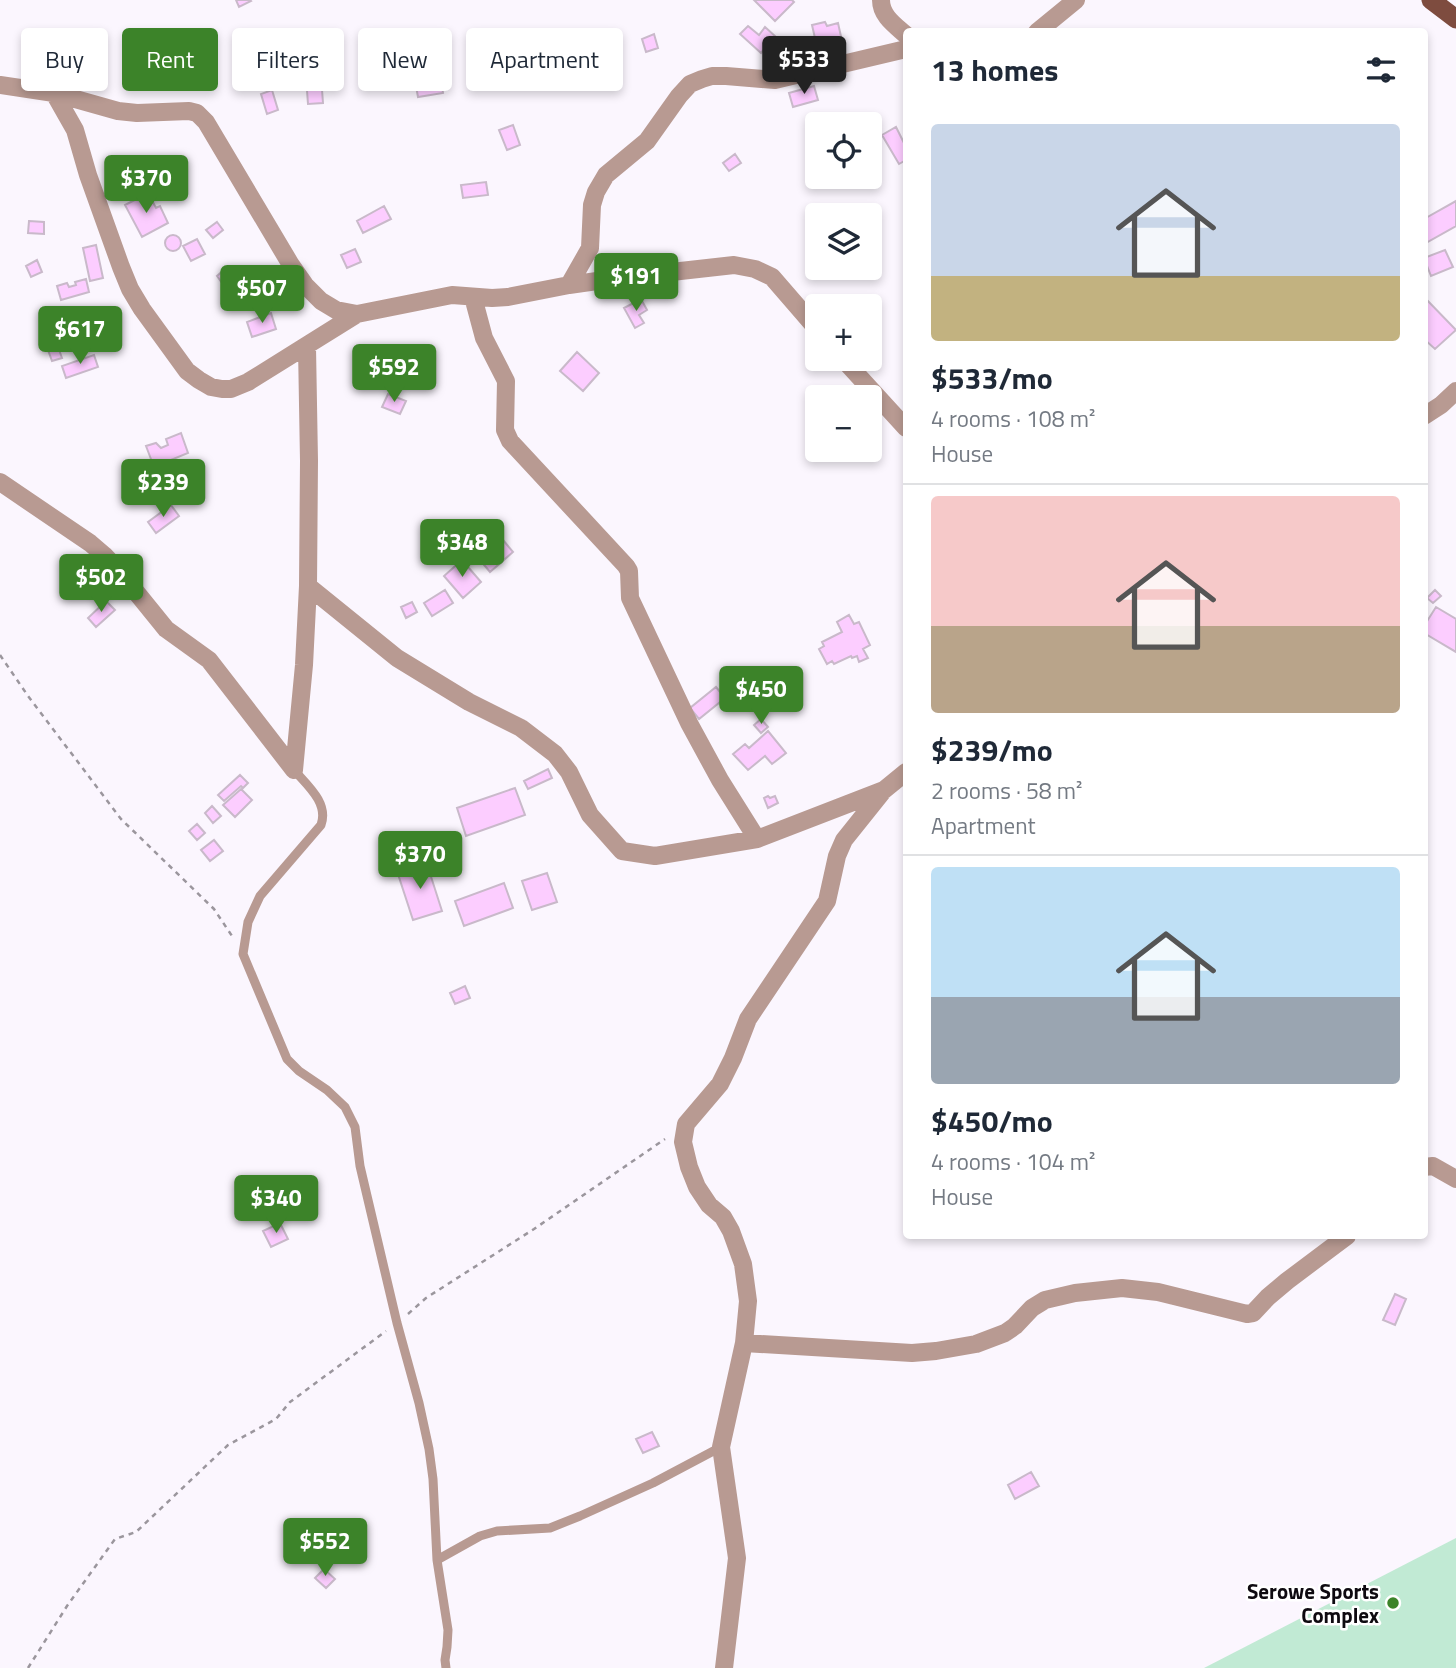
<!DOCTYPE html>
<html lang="en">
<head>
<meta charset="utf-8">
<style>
  :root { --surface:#fff; --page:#f6f6f7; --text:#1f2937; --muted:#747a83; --line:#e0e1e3; --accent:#3c8329 }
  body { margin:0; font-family:"Titillium Web",sans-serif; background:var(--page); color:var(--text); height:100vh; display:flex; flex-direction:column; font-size:26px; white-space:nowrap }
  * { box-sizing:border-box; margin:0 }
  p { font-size:23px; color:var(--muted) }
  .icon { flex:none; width:38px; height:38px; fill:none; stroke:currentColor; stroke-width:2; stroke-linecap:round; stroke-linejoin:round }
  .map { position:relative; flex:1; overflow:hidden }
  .panel { position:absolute; left:903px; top:28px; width:525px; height:1211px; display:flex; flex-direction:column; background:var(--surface); border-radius:7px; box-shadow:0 4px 10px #0003 }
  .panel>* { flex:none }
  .guide { position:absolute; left:21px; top:28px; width:665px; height:63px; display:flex; gap:14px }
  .buttons { position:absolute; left:805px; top:112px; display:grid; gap:14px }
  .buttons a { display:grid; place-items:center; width:77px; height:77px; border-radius:7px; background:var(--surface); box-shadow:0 4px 10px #0003; font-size:35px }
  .price { position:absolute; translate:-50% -60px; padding:0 16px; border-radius:7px; background:var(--accent); color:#fff; font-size:23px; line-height:46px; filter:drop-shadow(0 2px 4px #0008) }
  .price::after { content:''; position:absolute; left:50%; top:42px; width:21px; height:16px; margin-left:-10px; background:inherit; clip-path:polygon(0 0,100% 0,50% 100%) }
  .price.active { background:#222; color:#fff }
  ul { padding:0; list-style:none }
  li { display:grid; align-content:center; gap:14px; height:371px; padding:0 28px }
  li+li { border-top:2px solid var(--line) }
  li span { display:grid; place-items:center; height:217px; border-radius:7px; color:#555 }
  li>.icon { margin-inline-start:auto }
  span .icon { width:126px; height:126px; fill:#fffc; stroke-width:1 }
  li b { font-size:30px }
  h2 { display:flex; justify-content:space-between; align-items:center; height:84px; padding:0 28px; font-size:30px }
  .chip { padding:0 24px; border-radius:7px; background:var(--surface); box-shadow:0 4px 10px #0003; font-size:24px; line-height:63px }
  .chip.active { background:var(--accent); color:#fff }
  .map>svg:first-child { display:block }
  .green { fill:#c1ead4 }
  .building { fill:#fccdff; stroke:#c9b9ca; stroke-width:2 }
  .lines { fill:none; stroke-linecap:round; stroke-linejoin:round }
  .path { stroke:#9b969d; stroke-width:2.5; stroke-dasharray:5 5; stroke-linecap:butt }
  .service { stroke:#b89a92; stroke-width:9 }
  .minor { stroke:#b89a92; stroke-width:18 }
  .primary { stroke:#7e4c3f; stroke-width:19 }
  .poi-dot { fill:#3c8329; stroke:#fff; stroke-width:2.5 }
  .labels { text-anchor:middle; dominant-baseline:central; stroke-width:5; stroke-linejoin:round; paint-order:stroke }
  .poi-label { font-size:21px; font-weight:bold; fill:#0e0a10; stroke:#fff; text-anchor:end }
</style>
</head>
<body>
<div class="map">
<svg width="1456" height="1668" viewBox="0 0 1456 1668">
  <rect width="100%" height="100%" fill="#fbf6fe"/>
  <path class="green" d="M 1456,1538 L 1456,1668 L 1204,1668 Z"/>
  <path class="building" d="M 236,0 L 250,0 L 251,1 L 239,7 Z
    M 754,0 L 792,0 L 794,2 L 775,21 Z
    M 825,22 L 827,26 L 838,23 L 842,41 L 817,47 L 812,25 Z
    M 748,26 L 759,35 L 765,27 L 775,36 L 761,53 L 740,34 Z
    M 654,34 L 658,48 L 646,52 L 642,39 Z
    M 618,50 L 620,63 L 588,68 L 586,55 Z
    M 440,72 L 443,93 L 418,97 L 414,75 Z
    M 321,76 L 323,103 L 308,104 L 306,77 Z
    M 814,86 L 818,100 L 793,107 L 789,93 Z
    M 272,90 L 278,110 L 267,114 L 261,94 Z
    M 513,125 L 520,145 L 507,150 L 499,130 Z
    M 896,127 L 906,147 L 906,160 L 899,164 L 882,135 Z
    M 735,154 L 741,163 L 729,171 L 723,163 Z
    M 486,182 L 488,195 L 463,198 L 461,185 Z
    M 148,193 L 156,208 L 160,206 L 168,223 L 142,237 L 125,205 Z
    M 1456,201 L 1456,226 L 1424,244 L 1424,219 Z
    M 384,206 L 391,219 L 363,233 L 357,221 Z
    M 29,221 L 44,222 L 44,234 L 28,233 Z
    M 217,222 L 223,230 L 213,238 L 206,230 Z
    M165 243a8 8 0 1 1 16 0a8 8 0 1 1-16 0Z
    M 197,239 L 205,254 L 191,261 L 183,246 Z
    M 96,245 L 103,278 L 90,281 L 83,248 Z
    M 355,249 L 361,262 L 347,268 L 341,255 Z
    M 1445,250 L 1453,267 L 1431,276 L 1424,258 Z
    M 37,260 L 42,272 L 31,277 L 26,266 Z
    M 225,269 L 230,275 L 222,283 L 217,276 Z
    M 86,279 L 89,292 L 61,300 L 57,286 L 67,283 L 69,287 L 76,285 L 75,282 Z
    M 1424,297 L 1456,330 L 1435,349 L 1424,339 Z
    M 641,299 L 647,310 L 639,315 L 644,323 L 635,328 L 624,308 Z
    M 271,313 L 276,329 L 252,337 L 247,322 Z
    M 58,347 L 62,358 L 52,361 L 48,350 Z
    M 577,352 L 599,373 L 583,391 L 560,371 Z
    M 94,355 L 98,367 L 66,378 L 62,366 Z
    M 388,394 L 406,401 L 400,414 L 382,407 Z
    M 181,433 L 188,453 L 154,467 L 146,446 L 156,443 L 161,448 L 168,445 L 166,439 Z
    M 171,505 L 179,516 L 156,533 L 148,522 Z
    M 498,534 L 513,552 L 490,572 L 475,554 Z
    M 462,560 L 481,582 L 463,598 L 444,576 Z
    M 445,590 L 453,603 L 432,616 L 424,603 Z
    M 1435,590 L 1441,596 L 1433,603 L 1427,598 Z
    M 106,601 L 115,610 L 96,627 L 88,618 Z
    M 412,602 L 417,612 L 406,618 L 401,607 Z
    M 1436,607 L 1456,619 L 1456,652 L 1424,633 L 1424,626 Z
    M 849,615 L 854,624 L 859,622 L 870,645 L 863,649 L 868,658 L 859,662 L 857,656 L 852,658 L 851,656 L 834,664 L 832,661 L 827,664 L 819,649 L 824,646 L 822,642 L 842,632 L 837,622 Z
    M 716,687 L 725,698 L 699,719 L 690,708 Z
    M 761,719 L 768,727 L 761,733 L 754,725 Z
    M 768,731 L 786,753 L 772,764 L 765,756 L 748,770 L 733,754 L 745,744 L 749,748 Z
    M 548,769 L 552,778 L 528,789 L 524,781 Z
    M 240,775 L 248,783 L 243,788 L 241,786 L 224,801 L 218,795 Z
    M 515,788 L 525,815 L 466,836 L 457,808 Z
    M 241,789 L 252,800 L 235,817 L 223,805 Z
    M 768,796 L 770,798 L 775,796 L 778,803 L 768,808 L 764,798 Z
    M 212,806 L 221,816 L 213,823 L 205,813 Z
    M 197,824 L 205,833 L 197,840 L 189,831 Z
    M 214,840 L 223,851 L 210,861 L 201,850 Z
    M 426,861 L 442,911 L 413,920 L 397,871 Z
    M 547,873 L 557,902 L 532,910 L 522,881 Z
    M 504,883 L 513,908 L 464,926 L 455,901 Z
    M 465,986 L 470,998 L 455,1004 L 450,993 Z
    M 280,1223 L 288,1239 L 271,1247 L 263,1231 Z
    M 1395,1294 L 1406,1299 L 1395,1325 L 1383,1320 Z
    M 652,1432 L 659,1446 L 643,1453 L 636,1439 Z
    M 1031,1472 L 1039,1486 L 1015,1499 L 1008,1485 Z
    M 324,1569 L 335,1579 L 326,1588 L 315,1578 Z"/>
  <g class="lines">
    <path class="path" d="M 0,655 L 28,696 L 121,819 L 214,909 L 232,936
      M 408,1314 L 426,1298 L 534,1229 L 665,1139
      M 28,1668 L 67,1606 L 115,1539 L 136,1532 L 228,1445 L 276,1419 L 290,1402 L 386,1331"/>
    <path class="service" d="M 294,770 C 307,785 329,803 321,825 L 260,896 L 248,922 L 243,954 L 287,1059 L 299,1071 L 327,1090 L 345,1107 L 355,1127 L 360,1166 L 397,1323 L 419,1403 L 429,1449 L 433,1479 L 437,1560 L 448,1630 L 447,1647 L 445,1660 L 446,1668
      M 437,1560 L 480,1536 L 497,1531 L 550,1528 L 580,1516 L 653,1483 L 721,1447"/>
    <path class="minor" d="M 881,0 C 881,16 895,25 906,35
      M 1037,32 L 1076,0
      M 0,85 L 54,93 L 118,111 L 137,113 L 189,111 L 197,113 L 206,122 L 291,265 L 305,285 L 321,301 L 336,310 L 357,314 L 452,295 L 492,298 L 508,297 L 569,285 L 618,278 L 734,265 L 755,269 L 772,277 L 817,329
      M 54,93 L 75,130 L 88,175 L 121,267 L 130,289 L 142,309 L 187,371 L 199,380 L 211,387 L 222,389 L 231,389 L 248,382 L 357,314
      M 569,285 L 590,248 L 592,205 L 596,192 L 606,175 L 647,141 L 679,96 L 690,84 L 702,79 L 712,76 L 726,76 L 775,80 L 906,49
      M 473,297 L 484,338 L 506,381 L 505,430 L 510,441 L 626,566 L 629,571 L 630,598 L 689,723 L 720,780 L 757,839
      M 843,359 L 906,428
      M 1424,416 L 1441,405 L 1456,391
      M 0,482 L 90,543 L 104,555 L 119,571 L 166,629 L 209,660 L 294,770
      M 308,586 L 397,658 L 469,702 L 521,728 L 555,754 L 569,772 L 590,815 L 622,851 L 655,856 L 757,839 L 884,790
      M 294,770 L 304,665 L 308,586 L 309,461 L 307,347
      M 1424,1167 L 1433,1166 L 1456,1179
      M 744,1343 L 912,1353 L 936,1351 L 976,1344 L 1005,1333 L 1015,1326 L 1032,1308 L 1045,1300 L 1075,1293 L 1122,1288 L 1158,1292 L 1247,1314 L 1253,1313 L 1268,1297 L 1287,1281 L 1347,1236
      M 724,1668 L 737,1558 L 721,1447 L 744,1343 L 748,1301 L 743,1264 L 731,1231 L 723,1217 L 709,1205 L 697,1187 L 689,1167 L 683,1142 L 686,1124 L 720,1084 L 733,1058 L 748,1019 L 827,901 L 837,856 L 844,840 L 884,790 L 906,772"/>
    <path class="primary" d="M 1431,0 L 1456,19"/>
  </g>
  <circle class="poi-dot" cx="1393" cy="1603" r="7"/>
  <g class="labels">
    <g class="poi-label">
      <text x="1379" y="1591">Serowe Sports<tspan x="1379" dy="24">Complex</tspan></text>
    </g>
  </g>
</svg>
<div class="buttons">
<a><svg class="icon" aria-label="locate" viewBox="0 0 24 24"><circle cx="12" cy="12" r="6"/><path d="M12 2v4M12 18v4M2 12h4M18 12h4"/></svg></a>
<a><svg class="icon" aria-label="layers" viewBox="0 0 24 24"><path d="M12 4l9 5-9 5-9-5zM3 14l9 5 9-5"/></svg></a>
<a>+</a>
<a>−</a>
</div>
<b class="price active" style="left:804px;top:96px">$533</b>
<b class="price" style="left:146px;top:215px">$370</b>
<b class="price" style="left:636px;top:313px">$191</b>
<b class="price" style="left:262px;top:325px">$507</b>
<b class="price" style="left:80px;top:366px">$617</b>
<b class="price" style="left:394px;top:404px">$592</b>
<b class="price" style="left:163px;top:519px">$239</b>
<b class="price" style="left:462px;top:579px">$348</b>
<b class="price" style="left:101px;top:614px">$502</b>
<b class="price" style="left:761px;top:726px">$450</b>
<b class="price" style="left:420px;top:891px">$370</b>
<b class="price" style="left:276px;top:1235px">$340</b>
<b class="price" style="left:325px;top:1578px">$552</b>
<div class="guide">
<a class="chip">Buy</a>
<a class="chip active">Rent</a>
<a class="chip">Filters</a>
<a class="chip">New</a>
<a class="chip">Apartment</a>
</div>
<section class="panel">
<h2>13 homes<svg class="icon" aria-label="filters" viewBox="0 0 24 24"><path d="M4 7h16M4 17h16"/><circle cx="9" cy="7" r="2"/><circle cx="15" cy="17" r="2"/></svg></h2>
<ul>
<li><span style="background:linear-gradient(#c9d6e8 70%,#c2b280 0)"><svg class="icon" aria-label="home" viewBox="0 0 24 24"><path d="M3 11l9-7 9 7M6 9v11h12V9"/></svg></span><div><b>$533/mo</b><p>4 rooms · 108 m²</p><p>House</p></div></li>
<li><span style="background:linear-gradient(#f6c9c9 60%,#b9a48a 0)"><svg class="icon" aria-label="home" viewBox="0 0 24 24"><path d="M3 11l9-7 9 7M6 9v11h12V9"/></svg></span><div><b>$239/mo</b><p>2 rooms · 58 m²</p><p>Apartment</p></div></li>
<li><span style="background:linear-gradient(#bfe0f5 60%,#9aa5b1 0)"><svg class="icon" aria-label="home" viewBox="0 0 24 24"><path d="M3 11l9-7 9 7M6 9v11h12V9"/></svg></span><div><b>$450/mo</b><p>4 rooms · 104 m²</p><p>House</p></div></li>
</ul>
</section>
</div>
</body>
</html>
